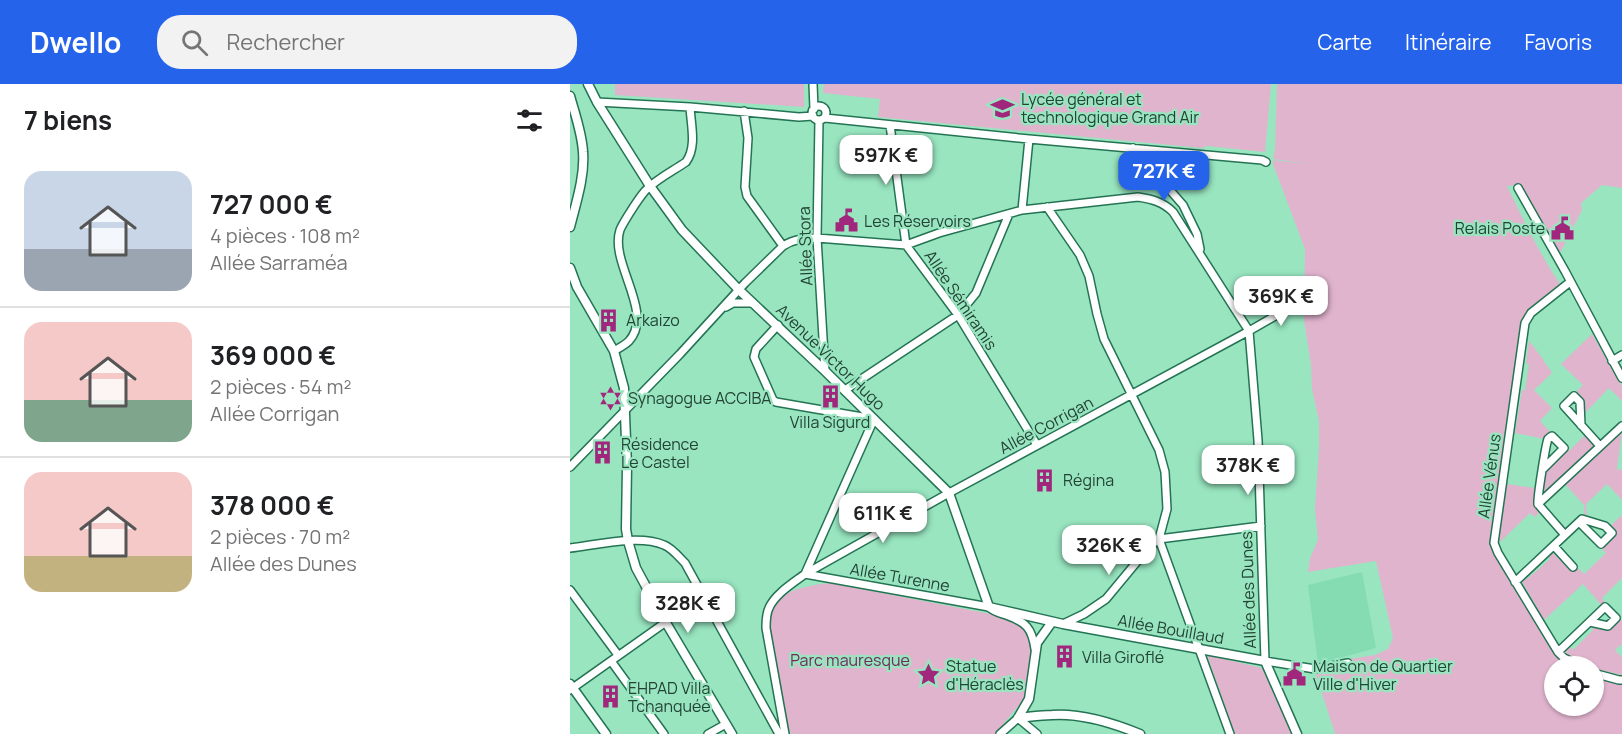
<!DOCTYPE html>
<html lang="fr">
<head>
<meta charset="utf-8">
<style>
  :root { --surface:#fff; --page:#f2f2f2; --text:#202124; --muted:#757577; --line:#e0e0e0; --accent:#2563eb }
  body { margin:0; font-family:Manrope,sans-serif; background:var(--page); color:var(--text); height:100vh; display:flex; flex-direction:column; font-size:22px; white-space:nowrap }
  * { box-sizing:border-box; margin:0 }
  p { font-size:20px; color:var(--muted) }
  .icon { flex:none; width:33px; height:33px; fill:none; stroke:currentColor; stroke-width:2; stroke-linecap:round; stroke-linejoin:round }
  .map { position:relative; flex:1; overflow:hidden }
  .panel { display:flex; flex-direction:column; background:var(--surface); width:570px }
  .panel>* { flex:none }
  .tools { position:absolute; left:974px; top:572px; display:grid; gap:12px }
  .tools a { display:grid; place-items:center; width:60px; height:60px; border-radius:50%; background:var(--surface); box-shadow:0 2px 4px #0004; font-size:30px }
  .price { position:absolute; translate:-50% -51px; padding:0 14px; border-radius:12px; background:#fff; color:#222; font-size:20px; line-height:39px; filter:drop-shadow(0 2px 3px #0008) }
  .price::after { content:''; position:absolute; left:50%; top:36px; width:18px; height:14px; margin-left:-9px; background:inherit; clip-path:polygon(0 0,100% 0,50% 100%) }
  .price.active { background:var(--accent); color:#fff }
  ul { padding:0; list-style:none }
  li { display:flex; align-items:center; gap:18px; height:150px; padding:0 24px }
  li+li { border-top:2px solid var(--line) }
  li span { display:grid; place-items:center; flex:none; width:168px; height:120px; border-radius:18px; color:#555 }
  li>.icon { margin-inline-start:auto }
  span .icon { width:72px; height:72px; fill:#fffc; stroke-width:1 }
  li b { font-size:26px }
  h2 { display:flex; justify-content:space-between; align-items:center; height:72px; padding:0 24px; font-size:26px }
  header { display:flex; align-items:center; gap:36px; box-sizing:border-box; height:84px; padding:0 30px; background:var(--accent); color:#fff }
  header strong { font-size:28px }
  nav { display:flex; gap:33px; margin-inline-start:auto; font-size:21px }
  .search { width:420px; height:54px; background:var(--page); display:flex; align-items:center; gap:15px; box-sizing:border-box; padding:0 21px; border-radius:24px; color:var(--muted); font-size:22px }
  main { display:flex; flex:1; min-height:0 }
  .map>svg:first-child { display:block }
  .built { fill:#85dcb3 }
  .green { fill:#e1b4ce }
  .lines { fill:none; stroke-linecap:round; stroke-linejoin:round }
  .minor-casing { stroke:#247454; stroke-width:10 }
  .tertiary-casing { stroke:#247454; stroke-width:11 }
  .minor { stroke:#fff; stroke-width:7 }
  .tertiary { stroke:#fff; stroke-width:8 }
  .labels { text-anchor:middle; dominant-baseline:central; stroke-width:4.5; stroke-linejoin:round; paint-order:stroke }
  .poi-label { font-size:16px; fill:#234334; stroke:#98e5c0; text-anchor:start }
  .street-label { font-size:16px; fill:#234334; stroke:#98e5c0 }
  .park-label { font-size:16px; fill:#712a59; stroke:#98e5c0 }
</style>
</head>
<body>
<header>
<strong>Dwello</strong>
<div class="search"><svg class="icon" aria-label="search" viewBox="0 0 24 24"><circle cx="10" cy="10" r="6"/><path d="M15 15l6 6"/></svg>Rechercher</div>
<nav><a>Carte</a><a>Itinéraire</a><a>Favoris</a></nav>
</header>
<main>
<section class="panel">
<h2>7 biens<svg class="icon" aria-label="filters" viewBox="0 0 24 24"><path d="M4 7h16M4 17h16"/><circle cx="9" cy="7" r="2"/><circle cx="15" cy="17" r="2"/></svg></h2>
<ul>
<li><span style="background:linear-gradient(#c9d6e8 65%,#9aa5b1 0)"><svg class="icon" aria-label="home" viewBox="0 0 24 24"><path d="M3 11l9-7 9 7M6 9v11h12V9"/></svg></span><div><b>727 000 €</b><p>4 pièces · 108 m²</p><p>Allée Sarraméa</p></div></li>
<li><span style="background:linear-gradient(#f6c9c9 65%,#7fa58c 0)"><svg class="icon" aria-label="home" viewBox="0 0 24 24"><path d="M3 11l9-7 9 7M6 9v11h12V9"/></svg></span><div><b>369 000 €</b><p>2 pièces · 54 m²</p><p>Allée Corrigan</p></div></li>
<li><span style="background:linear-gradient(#f6c9c9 70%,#c2b280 0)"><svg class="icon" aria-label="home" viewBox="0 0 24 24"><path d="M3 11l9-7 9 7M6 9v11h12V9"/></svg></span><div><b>378 000 €</b><p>2 pièces · 70 m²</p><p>Allée des Dunes</p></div></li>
</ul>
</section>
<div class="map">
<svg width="1052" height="650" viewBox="0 0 1052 650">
  <rect width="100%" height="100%" fill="#98e5c0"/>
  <path class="built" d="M 792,488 L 806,564 L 748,580 L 738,501 Z"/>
  <path class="green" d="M 45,0 L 234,0 L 234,23 L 45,11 Z
    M 254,0 L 701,0 L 695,68 L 637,62 L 632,64 L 308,33 L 310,15 L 253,9 Z
    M 707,0 L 1052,0 L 1052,104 L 1032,101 L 1011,119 L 1012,126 L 989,171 L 949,101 L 937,102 C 953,135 969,169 990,200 L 960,227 L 953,237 L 920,456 L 920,461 L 927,475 L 984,569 L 993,578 L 1001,582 L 984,582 L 984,621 L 1023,621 L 1023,593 L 1044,599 L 1052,599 L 1052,650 L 765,650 L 746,590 L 782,583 L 780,575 L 805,571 L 818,565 L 823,554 L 806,477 L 738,488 L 740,474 L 748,456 L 745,424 L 749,365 L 749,337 L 742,305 L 741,281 L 734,236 L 735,165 L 703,80 L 703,76 L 739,80 L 703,75 L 705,66 Z
    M 1022,250 L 1052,302 L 1052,317 L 1039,304 L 1015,329 L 1015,319 L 1006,308 L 1013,301 L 991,280 Z
    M 959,257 L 970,271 L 982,289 L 964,306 L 982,324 L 970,337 L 981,349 L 975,355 L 945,349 L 952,306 L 955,306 L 959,280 L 956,279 Z
    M 1052,347 L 1047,385 L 1052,386 L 1052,416 L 1037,400 L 1016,420 L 1017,435 L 1015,435 L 1014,421 L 994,399 Z
    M 1015,351 L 1025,362 L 972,411 L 971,410 L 977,386 L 996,365 L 999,367 Z
    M 936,400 L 966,404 C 964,413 963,420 970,428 L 965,433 L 960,429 L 929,459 Z
    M 1052,431 L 1052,494 L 1032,514 L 1036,520 L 1033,523 L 1013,500 L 974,536 L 951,496 L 954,493 L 957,495 L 980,475 L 978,472 L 983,469 L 1000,485 L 1005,481 L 1014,490 L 1036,469 L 1031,464 L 1045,450 L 1039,443 Z
    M 260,499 L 421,530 L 431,532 L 452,541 L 457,548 L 462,567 L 461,590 L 454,615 L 425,650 L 221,650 C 212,625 209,598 204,572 C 202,559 197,542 201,530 C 202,526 205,521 208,517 C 219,504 243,501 260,499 Z
    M 1048,534 L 1052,537 L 1052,560 L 1045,566 L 1052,573 L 1052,591 L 1025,585 L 1023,582 L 1019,582 L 996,570 L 996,566 L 999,562 L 1003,566 L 1023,546 L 1021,543 L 1023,541 L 1039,545 Z
    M 637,571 L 692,584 L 722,650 L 665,650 Z"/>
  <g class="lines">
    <defs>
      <path id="minor" d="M 243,0 L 244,25
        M 27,18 L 120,23 L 229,33 L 243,32
        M242 29a7 7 0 1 1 14 0a7 7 0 1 1-14 0Z
        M 174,27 L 178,54 L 175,103 L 177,112 L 213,162
        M 255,34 L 459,55 L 692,76 L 696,78
        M 249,36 L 247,154 L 255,287
        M 320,41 L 336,161 L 388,231 L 467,361
        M 563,64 L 613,121 L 627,150 L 630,165
        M 948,104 L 995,187 L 1052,294
        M 477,123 L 510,171 L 519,192 L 527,230 L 534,255 L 589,366 L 595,388 L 597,425 L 589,455 L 580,462 L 536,515 L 514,530 L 493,540
        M 452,126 L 459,55
        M 1000,198 L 961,229 L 955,239 L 924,459 L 928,469 L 988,568 L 994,574 L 1010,582
        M 156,223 L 163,219 L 183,219
        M 208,241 L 186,265 L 184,273 L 203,316 L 206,318 L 304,335 L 235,490
        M 44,267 C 49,264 55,261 59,257 C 85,228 39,179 50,146 C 52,141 56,135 59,130 C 64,122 69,114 75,107 C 86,95 103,87 116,78 C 127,63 121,41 120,23
        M 1042,277 L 1052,271
        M 275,306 L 388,231 L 406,209 L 439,130
        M 1011,341 L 1010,318 L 1004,312 L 994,322 L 1030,362
        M 0,383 L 110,270 L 175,199 L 213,162 C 224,155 234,154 247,154 L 336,161 L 369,149 L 452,126 L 568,113 C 582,115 593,118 603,128 L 679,247 L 688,356 L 695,577 L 745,585 L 778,579
        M 968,420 C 967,415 976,359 978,355 C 979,354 980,353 982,352 L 994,364 L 974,384
        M 995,451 L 1012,435 L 1035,442 L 1042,449 L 1031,460 L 1009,438
        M 589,455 L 660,650
        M 589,455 L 691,442
        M 984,462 L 1003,483
        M 0,464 C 26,461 69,450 94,461 C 102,464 109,473 115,479 L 209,650
        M 235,490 L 419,523 C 424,528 429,529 436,531 C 456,538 462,544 465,565
        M 945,498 L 995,451 L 968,420 L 1052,342
        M 0,506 L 48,571
        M 988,568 L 1035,523 L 1046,534 L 1038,542 L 1020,538
        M 41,577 L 94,650
        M 1023,589 L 1049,596 L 1052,596
        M 0,606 L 96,538
        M 138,650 L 156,640
        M 215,650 L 196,544 C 196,538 196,530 199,524 C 205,510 223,499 235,490 L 379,409 L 679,247 L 731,217
        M 430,650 L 448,634 L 467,650"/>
      <path id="tertiary" d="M 18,0 L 27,18 L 80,102 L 112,146 L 169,206 L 255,287 L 379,409 L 419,523 L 493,540 L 695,577 L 727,650
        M 0,12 C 5,30 12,49 13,68 C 15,92 6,119 0,143
        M 0,184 L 7,203 L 44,267 L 54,304 L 57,383 L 56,445 L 58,457 L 66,484 L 92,532 L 162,650
        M 0,600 L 36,650
        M 448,634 C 459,633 471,631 482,631 C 511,629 543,639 570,650
        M 448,634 L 459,615 L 467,559 L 482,538"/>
    </defs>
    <use href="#minor" class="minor-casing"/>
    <use href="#tertiary" class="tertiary-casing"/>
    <use href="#minor" class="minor"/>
    <use href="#tertiary" class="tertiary"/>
  </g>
  <defs>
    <symbol id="school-bare" viewBox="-9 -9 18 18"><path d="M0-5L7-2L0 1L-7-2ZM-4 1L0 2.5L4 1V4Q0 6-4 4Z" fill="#a1277d" stroke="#98e5c0" stroke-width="2.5" paint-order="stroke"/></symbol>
    <symbol id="civic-bare" viewBox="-9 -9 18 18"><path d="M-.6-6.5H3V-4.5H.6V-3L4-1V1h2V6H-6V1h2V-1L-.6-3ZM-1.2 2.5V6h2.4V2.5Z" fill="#a1277d" stroke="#98e5c0" stroke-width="2.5" paint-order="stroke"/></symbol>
    <symbol id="building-bare" viewBox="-9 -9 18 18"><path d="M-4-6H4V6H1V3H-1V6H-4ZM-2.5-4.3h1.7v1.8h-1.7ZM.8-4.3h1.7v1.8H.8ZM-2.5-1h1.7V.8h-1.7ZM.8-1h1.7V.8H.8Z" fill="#a1277d" stroke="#98e5c0" stroke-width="2.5" paint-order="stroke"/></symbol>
    <symbol id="synagogue-bare" viewBox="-9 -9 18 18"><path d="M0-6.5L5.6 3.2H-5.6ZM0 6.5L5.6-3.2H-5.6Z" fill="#a1277d" stroke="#98e5c0" stroke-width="2.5" paint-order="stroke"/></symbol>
    <symbol id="sight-bare" viewBox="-9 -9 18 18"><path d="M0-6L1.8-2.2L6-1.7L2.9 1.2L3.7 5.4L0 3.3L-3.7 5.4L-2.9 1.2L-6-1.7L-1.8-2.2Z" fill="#a1277d" stroke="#98e5c0" stroke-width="2.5" paint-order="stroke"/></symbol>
  </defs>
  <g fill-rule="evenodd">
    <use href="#school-bare" x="416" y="8" width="33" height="33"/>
    <use href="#civic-bare" x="260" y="120" width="33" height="33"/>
    <use href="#civic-bare" x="976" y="128" width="33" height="33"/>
    <use href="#building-bare" x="22" y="220" width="33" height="33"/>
    <use href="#building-bare" x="244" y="296" width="33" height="33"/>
    <use href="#synagogue-bare" x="24" y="298" width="33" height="33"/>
    <use href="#building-bare" x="16" y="352" width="33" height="33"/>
    <use href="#building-bare" x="458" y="380" width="33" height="33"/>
    <use href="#building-bare" x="478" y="556" width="33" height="33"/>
    <use href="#sight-bare" x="342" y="574" width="33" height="33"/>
    <use href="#civic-bare" x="708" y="574" width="33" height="33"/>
    <use href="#building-bare" x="24" y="596" width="33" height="33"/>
  </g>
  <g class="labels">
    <g class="poi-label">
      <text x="451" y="15">Lycée général et<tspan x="451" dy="18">technologique Grand Air</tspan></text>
      <text x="294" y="137">Les Réservoirs</text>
      <text x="975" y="144" text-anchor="end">Relais Poste</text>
      <text x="56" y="236">Arkaizo</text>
      <text x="58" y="314">Synagogue ACCIBA</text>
      <text x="260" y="338" text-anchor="middle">Villa Sigurd</text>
      <text x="51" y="360">Résidence<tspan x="51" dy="18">Le Castel</tspan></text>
      <text x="493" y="396">Régina</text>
      <text x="512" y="573">Villa Giroflé</text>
      <text x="376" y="582">Statue<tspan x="376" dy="18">d'Héraclès</tspan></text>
      <text x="743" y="582">Maison de Quartier<tspan x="743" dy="18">Ville d'Hiver</tspan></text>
      <text x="58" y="604">EHPAD Villa<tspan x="58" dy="18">Tchanquée</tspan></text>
    </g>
    <g class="street-label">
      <text transform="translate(235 162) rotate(-92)">Allée Stora</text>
      <text transform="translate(391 216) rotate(56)">Allée Sémiramis</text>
      <text transform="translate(261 273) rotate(44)">Avenue Victor Hugo</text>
      <text transform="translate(476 341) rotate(-28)">Allée Corrigan</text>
      <text transform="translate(919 392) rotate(-82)">Allée Vénus</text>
      <text transform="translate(330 493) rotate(10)">Allée Turenne</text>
      <text transform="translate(678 506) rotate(-92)">Allée des Dunes</text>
      <text transform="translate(601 545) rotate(10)">Allée Bouillaud</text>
    </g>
    <g class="park-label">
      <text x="280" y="576">Parc mauresque</text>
    </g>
  </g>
</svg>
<div class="tools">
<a><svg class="icon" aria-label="locate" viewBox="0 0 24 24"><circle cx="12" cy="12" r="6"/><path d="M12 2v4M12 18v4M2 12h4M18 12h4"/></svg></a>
</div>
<b class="price" style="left:316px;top:102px">597K €</b>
<b class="price active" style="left:594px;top:118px">727K €</b>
<b class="price" style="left:711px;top:243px">369K €</b>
<b class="price" style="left:678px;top:412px">378K €</b>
<b class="price" style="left:313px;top:460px">611K €</b>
<b class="price" style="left:539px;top:492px">326K €</b>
<b class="price" style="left:118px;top:550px">328K €</b>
</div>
</main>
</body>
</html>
